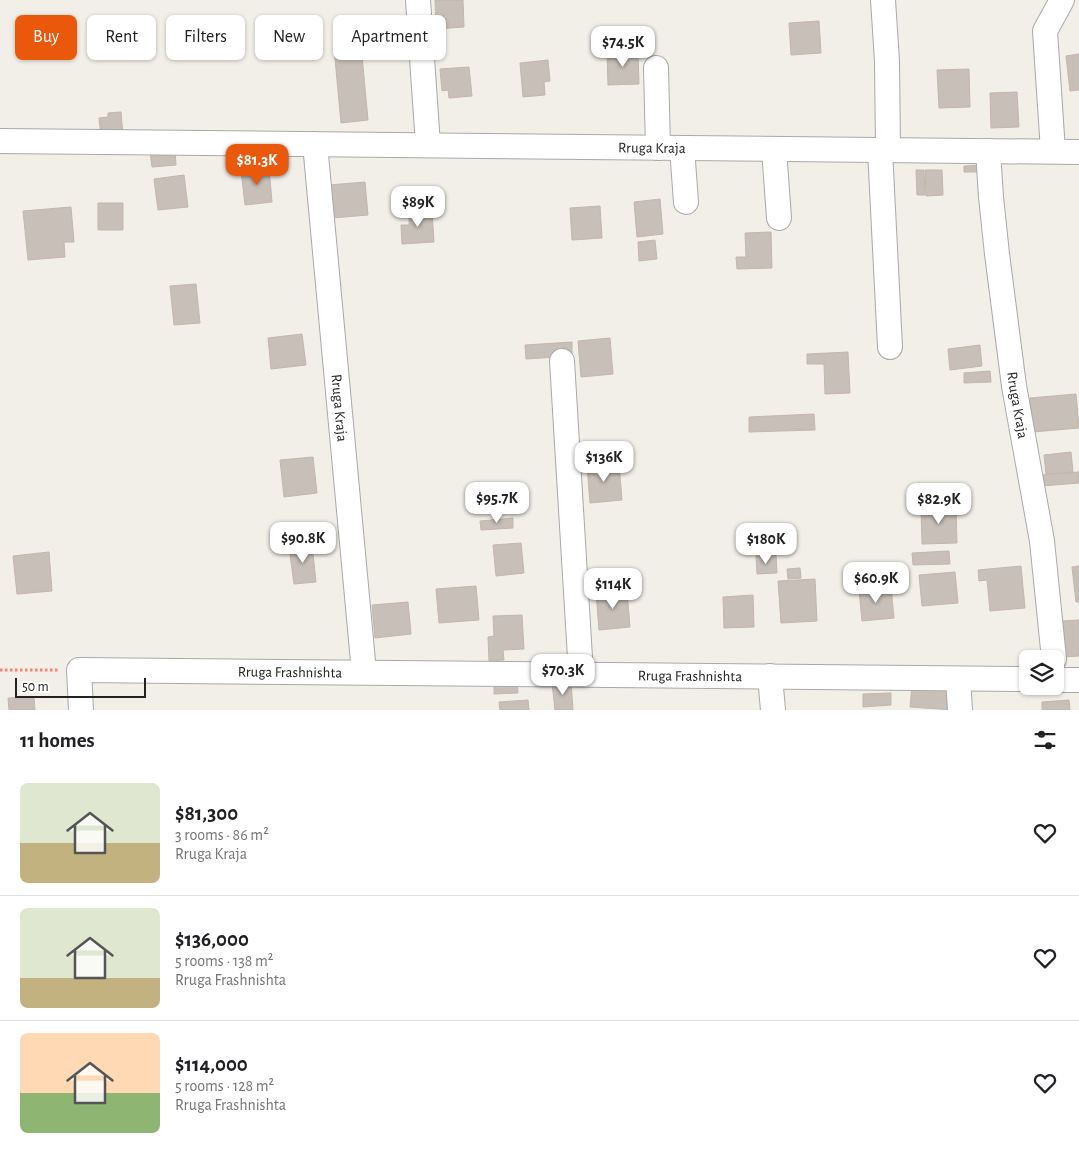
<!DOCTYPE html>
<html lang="en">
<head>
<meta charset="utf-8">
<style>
  :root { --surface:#fff; --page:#f2f2f2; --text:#202124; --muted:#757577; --line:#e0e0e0; --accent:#ea580c }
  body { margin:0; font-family:"Alegreya Sans",sans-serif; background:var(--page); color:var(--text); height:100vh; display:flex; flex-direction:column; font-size:19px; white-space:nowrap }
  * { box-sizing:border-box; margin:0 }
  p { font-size:16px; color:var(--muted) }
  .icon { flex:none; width:28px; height:28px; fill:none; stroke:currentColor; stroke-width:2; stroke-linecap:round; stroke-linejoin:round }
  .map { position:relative; height:710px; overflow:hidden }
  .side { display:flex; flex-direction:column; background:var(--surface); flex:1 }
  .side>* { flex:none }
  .top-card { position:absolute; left:15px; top:15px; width:500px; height:45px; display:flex; gap:10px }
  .tools { position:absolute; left:1019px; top:650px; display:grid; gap:10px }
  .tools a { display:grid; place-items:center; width:45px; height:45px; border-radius:8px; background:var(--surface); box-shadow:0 1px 4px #0004; font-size:25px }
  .scale { position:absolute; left:15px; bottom:12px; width:131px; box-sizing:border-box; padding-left:5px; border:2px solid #222; border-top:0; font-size:14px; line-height:18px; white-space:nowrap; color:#222; -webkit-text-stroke:4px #fff; paint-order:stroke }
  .price { position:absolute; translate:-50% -42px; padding:0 11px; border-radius:10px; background:#fff; color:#222; font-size:16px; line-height:32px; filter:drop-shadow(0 1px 2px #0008) }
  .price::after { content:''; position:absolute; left:50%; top:30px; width:15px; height:11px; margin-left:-8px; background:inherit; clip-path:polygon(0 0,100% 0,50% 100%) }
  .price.on { background:var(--accent); color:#fff }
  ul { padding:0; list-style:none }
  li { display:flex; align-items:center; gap:15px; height:125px; padding:0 20px }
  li+li { border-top:1px solid var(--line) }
  li span { display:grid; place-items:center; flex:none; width:140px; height:100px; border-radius:8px; color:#555 }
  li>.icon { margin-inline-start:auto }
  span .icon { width:60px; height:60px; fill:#fffc; stroke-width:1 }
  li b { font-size:21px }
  h2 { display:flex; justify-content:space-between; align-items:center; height:60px; padding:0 20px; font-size:21px }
  .tag { padding:0 18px; border-radius:8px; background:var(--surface); box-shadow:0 1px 4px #0004; font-size:18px; line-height:45px }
  .tag.on { background:var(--accent); color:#fff }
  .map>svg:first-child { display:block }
  .building { fill:#c7bfb8; stroke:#c4b6ab }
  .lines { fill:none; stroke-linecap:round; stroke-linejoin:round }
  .minor-casing { stroke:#a9a9a9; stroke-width:26 }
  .path { stroke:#fa8072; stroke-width:3; stroke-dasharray:2.5 2.5; stroke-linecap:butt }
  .minor { stroke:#fff; stroke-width:24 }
  .labels { text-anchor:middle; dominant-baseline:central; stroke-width:4; stroke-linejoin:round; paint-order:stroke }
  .street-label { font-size:15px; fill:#222; stroke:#fff }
</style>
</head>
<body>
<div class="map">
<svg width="1079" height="710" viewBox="0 0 1079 710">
  <rect width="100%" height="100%" fill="#f2efe9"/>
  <path class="building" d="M 435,0 L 463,0 L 464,27 L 436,29 Z
    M 819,21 L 821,53 L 791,55 L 789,23 Z
    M 361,45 L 368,120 L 341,123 L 334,48 Z
    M 638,52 L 639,84 L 608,85 L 607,53 Z
    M 1079,54 L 1079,90 L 1070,91 L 1066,56 Z
    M 548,60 L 550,81 L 544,82 L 545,95 L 523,97 L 520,63 Z
    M 469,67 L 472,96 L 449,98 L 448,90 L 442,91 L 440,69 Z
    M 969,69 L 970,107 L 939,108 L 937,70 Z
    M 1017,92 L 1019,127 L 991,128 L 990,93 Z
    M 121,112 L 123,135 L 101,137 L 99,118 L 108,117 L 108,113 Z
    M 175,150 L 176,165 L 152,167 L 150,152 Z
    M 985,165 L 985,172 L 964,172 L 964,166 Z
    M 269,167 L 272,202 L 245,205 L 241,170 Z
    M 916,170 L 924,170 L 925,195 L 917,195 Z
    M 925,170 L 942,170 L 943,195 L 926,196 Z
    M 184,175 L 188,207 L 158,210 L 154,179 Z
    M 365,182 L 368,215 L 332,218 L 329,185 Z
    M 660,199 L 663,234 L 637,237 L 634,202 Z
    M 98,203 L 123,203 L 123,230 L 98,230 Z
    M 600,206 L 602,238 L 572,240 L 570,208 Z
    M 71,207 L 74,242 L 64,242 L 65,257 L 28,260 L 23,211 Z
    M 432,211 L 434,242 L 402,244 L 401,225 L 409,225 L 409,212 Z
    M 771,232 L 772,268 L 737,269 L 736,257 L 746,257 L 745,233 Z
    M 655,240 L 657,259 L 639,261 L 638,242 Z
    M 196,284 L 200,323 L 174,325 L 170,286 Z
    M 302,334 L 306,365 L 271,369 L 268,338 Z
    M 610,338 L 613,374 L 581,377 L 578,341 Z
    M 572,342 L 572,356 L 526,359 L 525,345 Z
    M 980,345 L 982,366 L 950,370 L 948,349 Z
    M 848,352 L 850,393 L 825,394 L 824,364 L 807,364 L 807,354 Z
    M 990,371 L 991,382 L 964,383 L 964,373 Z
    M 1076,394 L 1079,428 L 1033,432 L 1030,398 Z
    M 814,414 L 815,430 L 749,432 L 749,417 Z
    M 1071,452 L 1073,472 L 1046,474 L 1044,455 Z
    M 313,457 L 317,493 L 284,497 L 280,460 Z
    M 619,463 L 622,500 L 590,503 L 587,466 Z
    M 1079,472 L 1079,483 L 1042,486 L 1041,475 Z
    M 956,507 L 957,543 L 922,544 L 921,508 Z
    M 513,518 L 513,528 L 481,530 L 480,521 Z
    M 521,543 L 524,573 L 496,576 L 493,545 Z
    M 312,544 L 316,582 L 294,584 L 289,547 Z
    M 949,551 L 950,564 L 913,565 L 912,553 Z
    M 49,552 L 52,591 L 17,594 L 13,556 Z
    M 776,555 L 777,573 L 757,574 L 756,556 Z
    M 1021,566 L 1025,608 L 990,611 L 987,580 L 979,581 L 978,570 Z
    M 1079,566 L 1079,602 L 1076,602 L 1072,567 Z
    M 800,568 L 801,578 L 788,579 L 787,569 Z
    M 955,572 L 958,603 L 922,606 L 919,575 Z
    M 815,579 L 817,621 L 781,623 L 778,581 Z
    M 476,586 L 479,620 L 439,623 L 436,589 Z
    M 891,587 L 894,618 L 862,621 L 859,590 Z
    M 627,591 L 630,627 L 599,630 L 596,593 Z
    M 753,595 L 754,627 L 724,628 L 723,597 Z
    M 408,602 L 411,634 L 375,638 L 372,605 Z
    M 522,615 L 524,649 L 503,650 L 504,660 L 489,661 L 488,637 L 494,636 L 493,616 Z
    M 1079,620 L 1079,656 L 1065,657 L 1062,621 Z
    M 517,681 L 518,693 L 494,694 L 494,682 Z
    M 571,682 L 573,710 L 555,710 L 552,683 Z
    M 912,685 L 956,689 L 954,710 L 910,707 Z
    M 891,693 L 891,705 L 863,707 L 863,694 Z
    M 34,697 L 35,710 L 9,710 L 8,698 Z
    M 528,700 L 529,710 L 500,710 L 499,702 Z
    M 1069,700 L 1070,710 L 1042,710 L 1042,702 Z"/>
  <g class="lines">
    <defs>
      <g id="minor">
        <path d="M 418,0 L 428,145"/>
        <path d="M 883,0 L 887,61 L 888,150"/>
        <path d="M 656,68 L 658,148"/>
        <path id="s1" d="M 0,141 L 1079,152"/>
        <path id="s2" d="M 315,144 L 364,672"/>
        <path d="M 682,148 L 686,202"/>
        <path d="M 774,149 L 779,218"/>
        <path d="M 880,150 L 890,347"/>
        <path id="s3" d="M 988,151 L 991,197 L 997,254 L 1014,386 L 1042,541 L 1054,659"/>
        <path d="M 1053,151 L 1045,31 L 1062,0"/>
        <path d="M 562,361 L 581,674"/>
        <path d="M 770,676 L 773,710"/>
        <path d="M 958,679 L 960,710"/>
        <path d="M 1055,680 L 1079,680"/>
        <path id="s4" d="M 81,710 L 79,670 L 1028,679"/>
      </g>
    </defs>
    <use href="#minor" class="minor-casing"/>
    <path class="path" d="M 0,670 L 60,670"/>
    <use href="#minor" class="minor"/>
  </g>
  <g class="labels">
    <g class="street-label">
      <text stroke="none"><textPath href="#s1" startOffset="652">Rruga Kraja</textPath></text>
      <text stroke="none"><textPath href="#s3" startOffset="256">Rruga Kraja</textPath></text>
      <text stroke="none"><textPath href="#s2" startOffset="265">Rruga Kraja</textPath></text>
      <text stroke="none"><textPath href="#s4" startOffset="251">Rruga Frashnishta</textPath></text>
      <text stroke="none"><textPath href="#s4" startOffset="651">Rruga Frashnishta</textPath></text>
    </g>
  </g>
</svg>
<div class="tools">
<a><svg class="icon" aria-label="layers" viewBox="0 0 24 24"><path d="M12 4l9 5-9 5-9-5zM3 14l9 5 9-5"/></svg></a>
</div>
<div class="scale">50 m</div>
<b class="price" style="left:623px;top:68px">$74.5K</b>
<b class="price on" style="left:257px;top:186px">$81.3K</b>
<b class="price" style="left:418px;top:228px">$89K</b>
<b class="price" style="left:604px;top:483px">$136K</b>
<b class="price" style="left:497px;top:524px">$95.7K</b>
<b class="price" style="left:939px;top:525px">$82.9K</b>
<b class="price" style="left:303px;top:564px">$90.8K</b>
<b class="price" style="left:766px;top:565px">$180K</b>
<b class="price" style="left:876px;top:604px">$60.9K</b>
<b class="price" style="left:613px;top:610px">$114K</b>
<b class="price" style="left:563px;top:696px">$70.3K</b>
<div class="top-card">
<a class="tag on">Buy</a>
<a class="tag">Rent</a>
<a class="tag">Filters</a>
<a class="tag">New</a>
<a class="tag">Apartment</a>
</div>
</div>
<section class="side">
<h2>11 homes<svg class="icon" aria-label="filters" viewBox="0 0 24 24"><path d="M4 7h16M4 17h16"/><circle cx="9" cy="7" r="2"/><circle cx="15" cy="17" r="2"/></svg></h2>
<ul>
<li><span style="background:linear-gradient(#dfe7d0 60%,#c2b280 0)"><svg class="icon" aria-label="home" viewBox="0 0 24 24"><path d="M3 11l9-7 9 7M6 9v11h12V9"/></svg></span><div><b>$81,300</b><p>3 rooms · 86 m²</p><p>Rruga Kraja</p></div><svg class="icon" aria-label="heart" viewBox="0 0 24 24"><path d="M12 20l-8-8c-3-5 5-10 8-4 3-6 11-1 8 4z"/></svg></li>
<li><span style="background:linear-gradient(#dfe7d0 70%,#c2b280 0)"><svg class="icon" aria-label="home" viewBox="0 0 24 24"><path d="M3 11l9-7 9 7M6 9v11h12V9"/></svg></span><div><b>$136,000</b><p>5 rooms · 138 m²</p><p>Rruga Frashnishta</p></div><svg class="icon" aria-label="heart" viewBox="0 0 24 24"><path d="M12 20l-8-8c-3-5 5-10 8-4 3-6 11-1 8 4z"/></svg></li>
<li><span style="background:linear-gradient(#ffd9b3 60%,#8fb573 0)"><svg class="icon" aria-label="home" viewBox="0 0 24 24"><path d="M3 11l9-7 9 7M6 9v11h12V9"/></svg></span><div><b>$114,000</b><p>5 rooms · 128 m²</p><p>Rruga Frashnishta</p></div><svg class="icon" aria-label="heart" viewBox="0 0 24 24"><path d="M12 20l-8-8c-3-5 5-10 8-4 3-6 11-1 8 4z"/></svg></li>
</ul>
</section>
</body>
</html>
